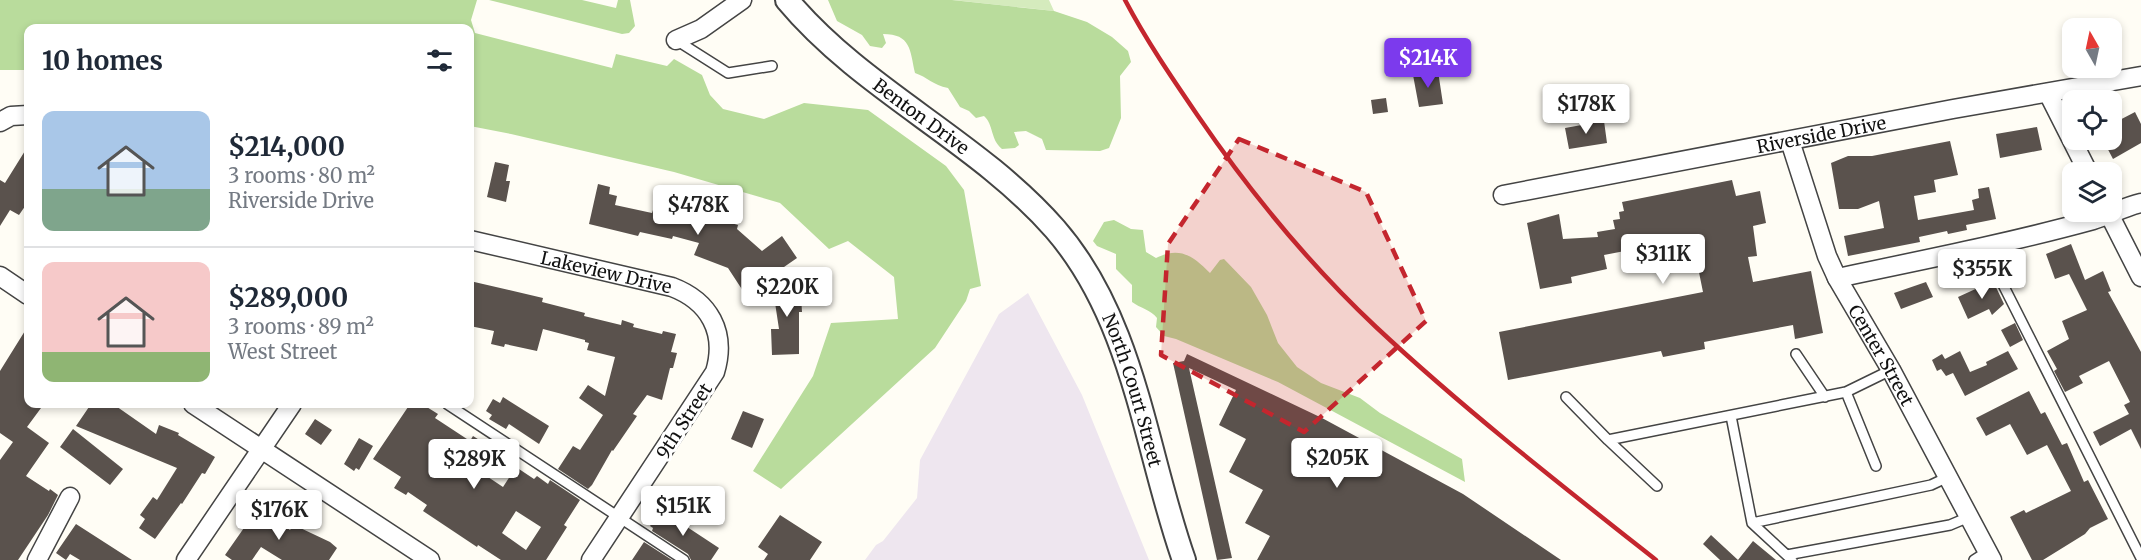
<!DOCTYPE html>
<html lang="en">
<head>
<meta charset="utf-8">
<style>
  :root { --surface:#fff; --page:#f6f6f7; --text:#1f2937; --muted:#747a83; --line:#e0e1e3; --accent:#7c3aed }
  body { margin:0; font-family:Merriweather,serif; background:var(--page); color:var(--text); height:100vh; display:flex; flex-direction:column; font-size:22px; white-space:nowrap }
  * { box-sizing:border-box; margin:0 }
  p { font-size:20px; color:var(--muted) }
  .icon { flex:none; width:33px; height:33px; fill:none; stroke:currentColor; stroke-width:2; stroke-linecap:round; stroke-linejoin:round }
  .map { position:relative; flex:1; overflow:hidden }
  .drawer { position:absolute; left:24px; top:24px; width:450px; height:384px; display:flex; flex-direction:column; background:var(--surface); border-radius:12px; box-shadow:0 3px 9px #0003 }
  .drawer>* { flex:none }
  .needle { width:39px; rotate:351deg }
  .fabs { position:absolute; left:2062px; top:18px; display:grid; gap:12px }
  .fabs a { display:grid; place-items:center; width:60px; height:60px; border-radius:12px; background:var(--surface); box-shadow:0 3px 9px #0003; font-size:30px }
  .price { position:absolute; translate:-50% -51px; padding:0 14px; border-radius:6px; background:#fff; color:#222; font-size:20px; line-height:39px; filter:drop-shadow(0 2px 3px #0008) }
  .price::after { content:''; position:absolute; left:50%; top:36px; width:18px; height:14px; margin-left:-9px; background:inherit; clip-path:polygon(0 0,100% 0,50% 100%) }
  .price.on { background:var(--accent); color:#fff }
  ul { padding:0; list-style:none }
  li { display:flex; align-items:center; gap:18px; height:150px; padding:0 18px }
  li+li { border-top:2px solid var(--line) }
  li span { display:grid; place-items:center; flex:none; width:168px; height:120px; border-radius:12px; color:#555 }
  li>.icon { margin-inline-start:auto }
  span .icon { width:72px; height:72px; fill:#fffc; stroke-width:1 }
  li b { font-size:26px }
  h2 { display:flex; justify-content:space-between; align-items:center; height:72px; padding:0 18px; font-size:26px }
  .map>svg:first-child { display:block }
  .industrial { fill:#eee6ef }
  .green { fill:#d5ebbd }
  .forest { fill:#b9dc9c }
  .building { fill:#5a524d; fill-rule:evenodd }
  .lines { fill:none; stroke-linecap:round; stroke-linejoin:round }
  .service-casing { stroke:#444; stroke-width:12 }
  .minor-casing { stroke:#444; stroke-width:21 }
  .tertiary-casing { stroke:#444; stroke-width:26 }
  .service { stroke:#fff; stroke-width:9 }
  .minor { stroke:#fff; stroke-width:18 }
  .tertiary { stroke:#fff; stroke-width:22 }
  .rail { stroke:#c4262e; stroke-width:4.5 }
  .marked { fill:#c4262e; fill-opacity:0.2; stroke:#c4262e; stroke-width:4.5; stroke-dasharray:12 8; stroke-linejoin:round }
  .labels { text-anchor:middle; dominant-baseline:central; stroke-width:6; stroke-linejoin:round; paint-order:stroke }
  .street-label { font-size:18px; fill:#111; stroke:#fff }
</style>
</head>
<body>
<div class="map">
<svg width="2141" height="560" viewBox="0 0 2141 560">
  <rect width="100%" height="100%" fill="#fffdf5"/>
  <path class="industrial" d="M 1028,293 L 1082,395 L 1149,560 L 865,560 L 876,545 L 883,541 L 917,498 L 920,460 L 999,314 Z"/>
  <path class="green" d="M 953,0 L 1049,0 L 1054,11 Z"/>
  <path class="forest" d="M 0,0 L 477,0 L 471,20 L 475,33 L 612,68 L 616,54 L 667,66 L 674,59 L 702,75 L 710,95 L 723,109 L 764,119 L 804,103 L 868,110 L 946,166 L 964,190 L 981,286 L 970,289 L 966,301 L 935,348 L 781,489 L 753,471 L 813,376 L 831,323 L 898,319 L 894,277 L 848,241 L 829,249 L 780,203 L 674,172 L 511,134 L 470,126 L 470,28 L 28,28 L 28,70 L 0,70 Z
    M 489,0 L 582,0 L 616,8 L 618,0 L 630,0 L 635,26 L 629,33 L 622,34 Z
    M 828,0 L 952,0 L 1054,11 L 1087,22 L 1112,37 L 1128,51 L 1131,62 L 1120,76 L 1121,118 L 1109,148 L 1100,151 L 1046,150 L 1042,139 L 1026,131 L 1014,132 L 1019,145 L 1015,148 L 1002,149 C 990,139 994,125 984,116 L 976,118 L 969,111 L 960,107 L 948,88 C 933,85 927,77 915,73 C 910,50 911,34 883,34 L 886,43 L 882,48 L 870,46 L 862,35 L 837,21 Z
    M 1114,220 L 1131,229 L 1143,230 L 1146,252 L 1156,258 C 1180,246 1193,256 1210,273 L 1220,260 L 1224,259 L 1251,287 L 1267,315 L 1278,343 L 1297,367 L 1321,383 L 1360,398 L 1380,413 L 1462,459 L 1465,482 L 1278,382 L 1176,339 L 1164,336 L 1156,327 L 1157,318 C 1151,310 1140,308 1132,302 L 1132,285 L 1116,269 L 1116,254 L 1097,246 L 1093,241 L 1104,222 Z"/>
  <path class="building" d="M 1438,71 L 1443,104 L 1419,107 L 1413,75 Z
    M 1386,98 L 1388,112 L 1373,114 L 1371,100 Z
    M 2135,112 L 2141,124 L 2141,143 L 2113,159 L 2103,140 L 2112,140 L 2112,124 Z
    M 1604,121 L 1607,143 L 1569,149 L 1565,128 Z
    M 2037,127 L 2042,150 L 2000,158 L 1996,134 Z
    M 1950,141 L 1958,175 L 1934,180 L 1936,192 L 1914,196 L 1918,220 L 1974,210 L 1972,200 L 1979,198 L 1978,189 L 1989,187 L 1996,219 L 1966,225 L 1967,230 L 1948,234 L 1947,231 L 1919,237 L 1920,242 L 1848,256 L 1844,236 L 1884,228 L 1879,201 L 1858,209 L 1839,209 L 1831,163 L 1848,156 L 1872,156 Z
    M 28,146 L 28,202 L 19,215 L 10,210 L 0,226 L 0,180 L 5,183 Z
    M 495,162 L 509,165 L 506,181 L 510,181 L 506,202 L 487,197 Z
    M 1732,180 L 1736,196 L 1760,191 L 1766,223 L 1753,226 L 1757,256 L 1748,257 L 1753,282 L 1811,271 L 1823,333 L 1795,339 L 1793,325 L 1704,342 L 1705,349 L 1663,357 L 1661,351 L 1508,380 L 1499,332 L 1703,292 L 1692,238 L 1604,255 L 1607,269 L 1571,277 L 1572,283 L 1540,289 L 1527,223 L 1559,214 L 1563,239 L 1598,237 L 1597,232 L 1615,229 L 1613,220 L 1620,219 L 1619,212 L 1624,211 L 1622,202 Z
    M 598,184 L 610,187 L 609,194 L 617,196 L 615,205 L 652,213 L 653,210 L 669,214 L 672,200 L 711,211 L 712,208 L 733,216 L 731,223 L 738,225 L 737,229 L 762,251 L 782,236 L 797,258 L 745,294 L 728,268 L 694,255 L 699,243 L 673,236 L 672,239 L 640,232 L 638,236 L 589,224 Z
    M 2071,244 L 2085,280 L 2103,271 L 2111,291 L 2108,292 L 2141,352 L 2141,449 L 2131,429 L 2100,446 L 2093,432 L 2129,414 L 2124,405 L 2130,402 L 2109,361 L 2079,376 L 2083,383 L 2065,392 L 2054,371 L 2057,369 L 2047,351 L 2069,339 L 2062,321 L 2087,310 L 2069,274 L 2055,279 L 2046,254 Z
    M 800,280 L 802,312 L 799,312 L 799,354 L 772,355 L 771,329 L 779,329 L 772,283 Z
    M 470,281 L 543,298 L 542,302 L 585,313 L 584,316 L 621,325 L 622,320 L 634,324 L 633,327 L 662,334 L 663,331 L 676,334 L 671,352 L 677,353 L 673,368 L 670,368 L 662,400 L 647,395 L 633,414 L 637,416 L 613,451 L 612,450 L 592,485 L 588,489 L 558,469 L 573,446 L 580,450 L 603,415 L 579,398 L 588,385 L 605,396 L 615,357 L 587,350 L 589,343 L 585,342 L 585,340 L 543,329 L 537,351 L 505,344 L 504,347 L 491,344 L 494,331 L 470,326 Z
    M 1993,281 L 2004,304 L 1992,315 L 1989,309 L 1968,319 L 1958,297 Z
    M 1926,282 L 1933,297 L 1901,309 L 1894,293 Z
    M 2015,323 L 2023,340 L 2010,347 L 2001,330 Z
    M 28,326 L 28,404 L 34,404 L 41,408 L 27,427 L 49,443 L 26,476 L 49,491 L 50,489 L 58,495 L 48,515 L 18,560 L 0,560 L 0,460 L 13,442 L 0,433 L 0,371 Z
    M 1960,351 L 1970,372 L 1987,365 L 1986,362 L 2008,351 L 2018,369 L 1965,396 L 1953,373 L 1946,376 L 1941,369 L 1937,371 L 1932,360 L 1942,354 L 1945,359 Z
    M 1187,354 L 1322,418 L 1463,494 L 1561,560 L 1257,560 L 1270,536 L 1245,523 L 1263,490 L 1229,472 L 1246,439 L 1219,425 L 1236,390 L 1189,368 L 1232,558 L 1217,560 L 1173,363 L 1184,361 Z
    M 2029,391 L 2041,414 L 2045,412 L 2062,445 L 2067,443 L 2084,482 L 2088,480 L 2108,519 L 2090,528 L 2085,534 L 2043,560 L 2032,560 L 2010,517 L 2024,510 L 2026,513 L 2071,491 L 2047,445 L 2027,455 L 2010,424 L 1986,436 L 1976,418 Z
    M 503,397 L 549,426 L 539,444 L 509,424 L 506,429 L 489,419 L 492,415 L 486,411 L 493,399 L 500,403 Z
    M 91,404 L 113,404 L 156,434 L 159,425 L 179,433 L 178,435 L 215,457 L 205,474 L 202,473 L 182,504 L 181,503 L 155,539 L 139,528 L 145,519 L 140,515 L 153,497 L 157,500 L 177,468 L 76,426 Z
    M 410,404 L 422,404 L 438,414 L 435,418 L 470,441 L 473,436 L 489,446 L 483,456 L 487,459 L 479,471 L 503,487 L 516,467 L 534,479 L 537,476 L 548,484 L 550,480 L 580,500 L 564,525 L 567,527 L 546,560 L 501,560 L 478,545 L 477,547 L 423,511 L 427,505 L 408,492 L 406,495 L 394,488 L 401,477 L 373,459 ZM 516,511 L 541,527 L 526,550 L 502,533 Z
    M 743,411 L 764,419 L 752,448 L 731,439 Z
    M 315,419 L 332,430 L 321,445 L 305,434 Z
    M 73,429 L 123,469 L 110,485 L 60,447 Z
    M 359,438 L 373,446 L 359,470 L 356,468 L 354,471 L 344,464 Z
    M 663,507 L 680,518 L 678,521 L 719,548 L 711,560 L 691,560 L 688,554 L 652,531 L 653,528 L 650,526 Z
    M 258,508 L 290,530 L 294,525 L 330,542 L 337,548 L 329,560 L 282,560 L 261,547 L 252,560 L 232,560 L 225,555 Z
    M 780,515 L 822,542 L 810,560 L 764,560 L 768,554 L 758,547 Z
    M 76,524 L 132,560 L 80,560 L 70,554 L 66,560 L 56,553 Z
    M 1711,535 L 1738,560 L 1753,541 L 1776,560 L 1720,560 L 1703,544 Z
    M 644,542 L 672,560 L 632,560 Z"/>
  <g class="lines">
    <defs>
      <path id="service" d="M 676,40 L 728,73 L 772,66
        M 1984,247 L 2141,558
        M 1796,354 L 1825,397
        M 1846,392 L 1876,466
        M 1566,397 L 1608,440 L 1846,392 L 1891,370
        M 447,404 L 684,560
        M 1731,416 L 1752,523
        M 1608,440 L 1657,486
        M 1787,555 L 1950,525 L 1969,517
        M 1792,560 L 1752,523 L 1931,485 L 1948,477
        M 1974,560 L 1988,551"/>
      <g id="minor">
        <path d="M 676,40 L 701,29 L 742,0"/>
        <path d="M 2048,93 L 2088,172"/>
        <path d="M 0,122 L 11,116 L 28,115"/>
        <path id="s1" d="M 1790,141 L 1827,256 L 1837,278 L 1891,370 L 1992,560"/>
        <path id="s2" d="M 1503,195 L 1953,109 L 2141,76"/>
        <path d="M 2108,212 L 2141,277"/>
        <path id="s3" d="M 470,240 L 672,287 C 709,301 727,332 715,372 L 591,560"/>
        <path d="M 0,276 L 28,295"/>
        <path d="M 1837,278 C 1923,260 2009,243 2093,220 C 2110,215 2124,207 2141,203"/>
        <path d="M 193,404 L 430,560"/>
        <path d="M 37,560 L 70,497"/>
        <path d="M 186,560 L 292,404"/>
      </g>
      <g id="tertiary">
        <path id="s4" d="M 787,0 C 863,91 977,140 1055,229 C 1135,321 1145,450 1184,560"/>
      </g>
    </defs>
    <use href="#service" class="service-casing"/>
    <use href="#minor" class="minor-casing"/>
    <use href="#tertiary" class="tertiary-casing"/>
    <use href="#service" class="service"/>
    <use href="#minor" class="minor"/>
    <use href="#tertiary" class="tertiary"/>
    <path class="rail" d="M 1125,0 C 1146,40 1172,78 1198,116 C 1250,192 1309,264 1376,327 C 1465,410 1561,485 1656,560"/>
  </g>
  <path class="marked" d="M 1239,139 L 1366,192 L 1426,321 L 1304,432 L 1161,355 L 1168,244 Z"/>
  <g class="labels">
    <g class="street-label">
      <text stroke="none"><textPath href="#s4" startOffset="178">Benton Drive</textPath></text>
      <text stroke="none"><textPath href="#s2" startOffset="324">Riverside Drive</textPath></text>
      <text stroke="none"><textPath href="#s3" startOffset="140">Lakeview Drive</textPath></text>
      <text stroke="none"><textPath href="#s1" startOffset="234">Center Street</textPath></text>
      <text stroke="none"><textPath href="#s4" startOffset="534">North Court Street</textPath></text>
      <text transform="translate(684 421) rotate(-57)">9th Street</text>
    </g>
  </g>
</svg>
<div class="fabs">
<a><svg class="needle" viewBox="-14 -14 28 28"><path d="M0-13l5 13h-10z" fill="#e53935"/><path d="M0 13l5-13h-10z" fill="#747a83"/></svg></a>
<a><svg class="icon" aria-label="locate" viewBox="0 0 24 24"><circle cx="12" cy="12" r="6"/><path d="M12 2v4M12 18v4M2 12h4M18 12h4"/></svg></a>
<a><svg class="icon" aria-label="layers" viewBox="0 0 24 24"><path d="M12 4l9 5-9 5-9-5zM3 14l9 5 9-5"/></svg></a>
</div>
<b class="price on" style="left:1428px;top:89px">$214K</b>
<b class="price" style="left:1586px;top:135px">$178K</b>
<b class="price" style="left:698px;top:236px">$478K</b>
<b class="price" style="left:1663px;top:285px">$311K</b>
<b class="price" style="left:1982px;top:300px">$355K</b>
<b class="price" style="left:787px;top:318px">$220K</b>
<b class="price" style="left:1337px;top:489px">$205K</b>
<b class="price" style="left:474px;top:490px">$289K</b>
<b class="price" style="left:683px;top:537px">$151K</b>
<b class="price" style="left:279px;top:541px">$176K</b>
<section class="drawer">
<h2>10 homes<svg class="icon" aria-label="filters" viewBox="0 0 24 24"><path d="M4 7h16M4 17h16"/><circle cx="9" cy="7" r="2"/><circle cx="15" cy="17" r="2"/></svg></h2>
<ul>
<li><span style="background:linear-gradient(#a9c7e8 65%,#7fa58c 0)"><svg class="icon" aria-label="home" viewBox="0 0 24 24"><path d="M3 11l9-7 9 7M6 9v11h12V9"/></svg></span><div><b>$214,000</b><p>3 rooms · 80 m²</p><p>Riverside Drive</p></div></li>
<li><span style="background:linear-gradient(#f6c9c9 75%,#8fb573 0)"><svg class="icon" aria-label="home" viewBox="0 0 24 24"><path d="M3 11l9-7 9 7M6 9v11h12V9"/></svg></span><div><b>$289,000</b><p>3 rooms · 89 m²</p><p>West Street</p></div></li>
</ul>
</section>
</div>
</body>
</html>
